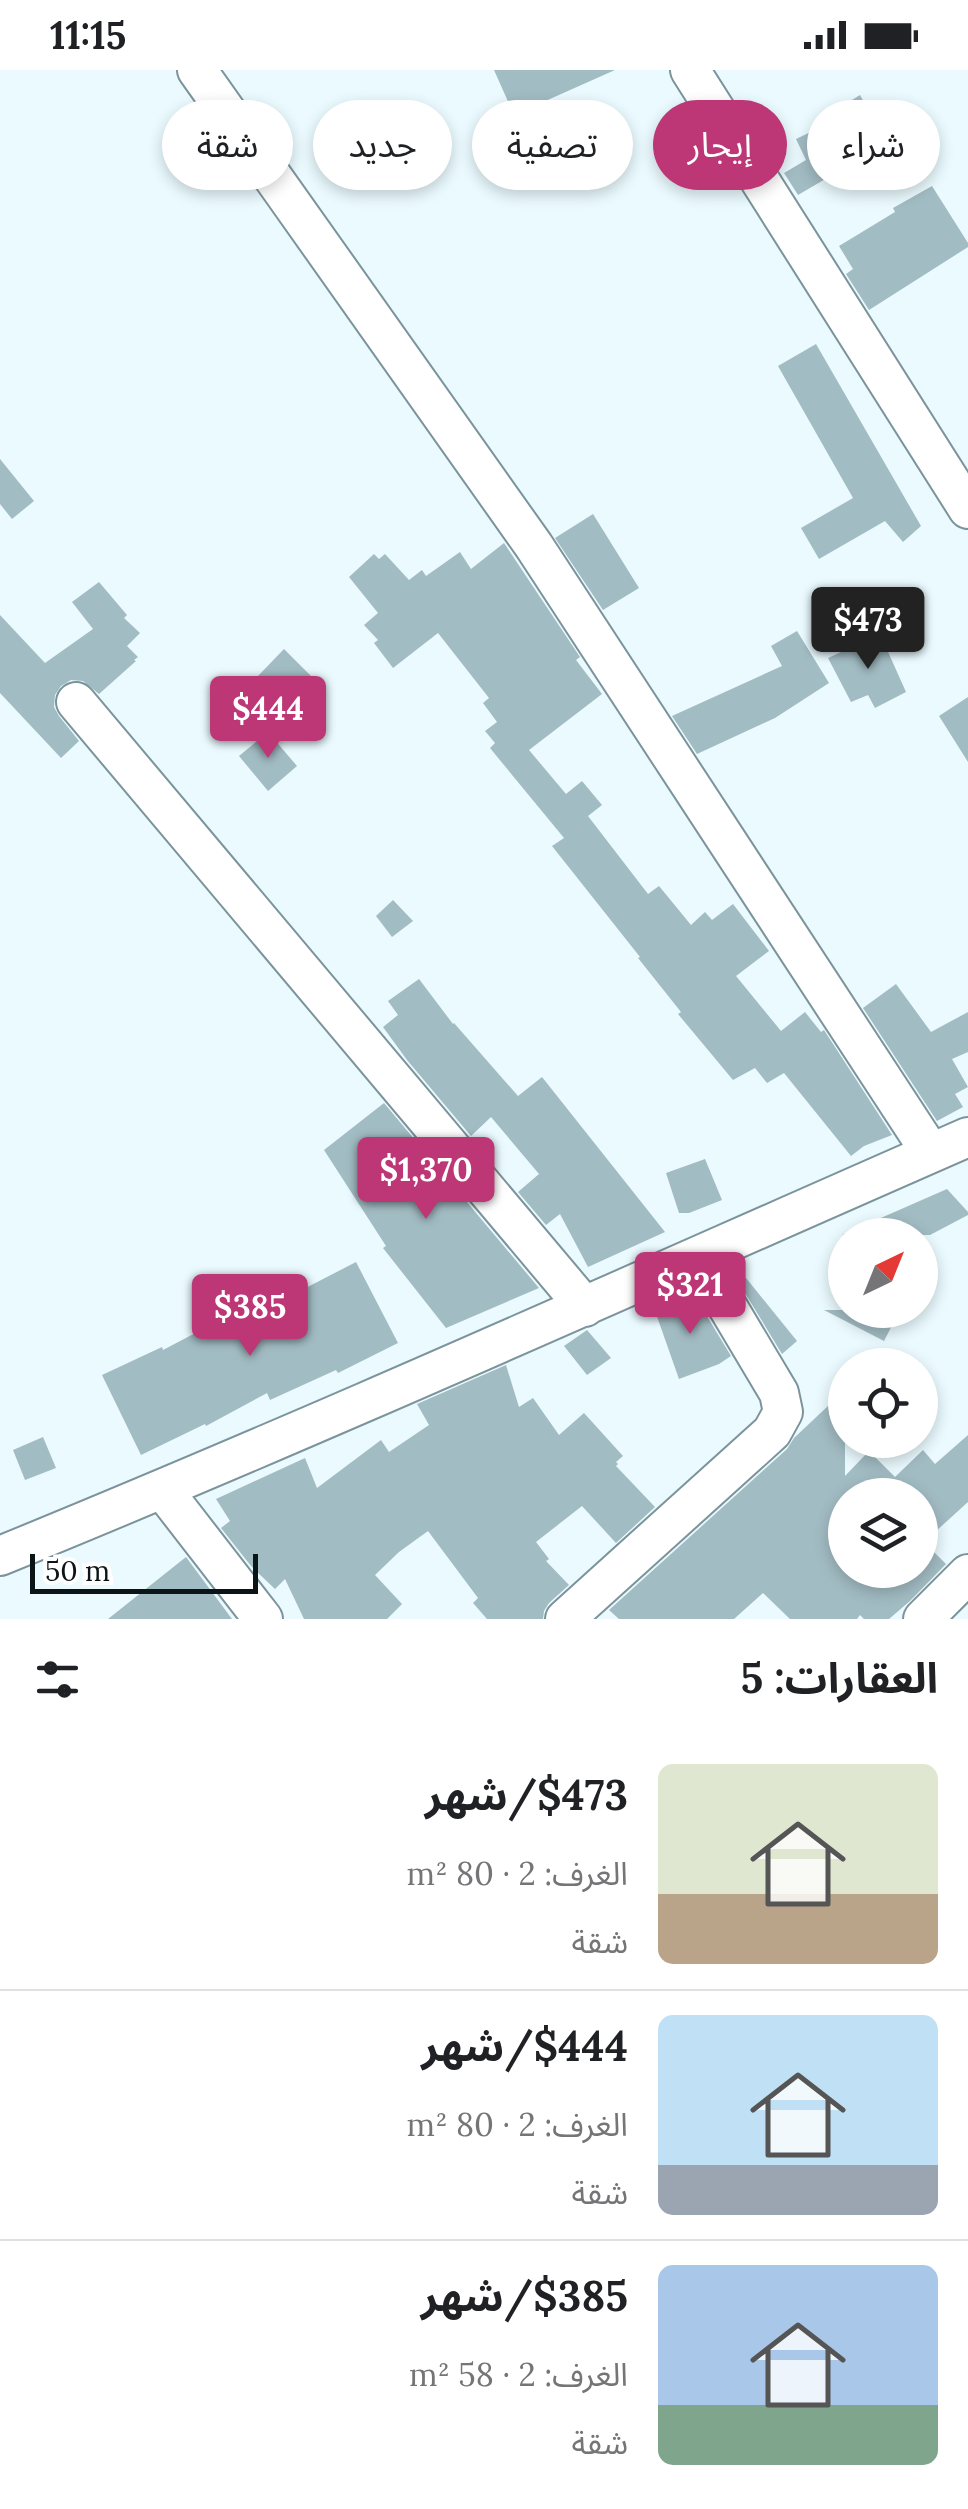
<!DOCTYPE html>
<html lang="ar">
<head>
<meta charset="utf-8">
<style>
  :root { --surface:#fff; --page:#f6f6f6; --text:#202124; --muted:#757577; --line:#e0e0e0; --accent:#bd3676 }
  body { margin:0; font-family:Lora,"Noto Sans Arabic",serif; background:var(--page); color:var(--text); direction:rtl; height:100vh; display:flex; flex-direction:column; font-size:38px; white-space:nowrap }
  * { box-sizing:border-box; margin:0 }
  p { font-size:32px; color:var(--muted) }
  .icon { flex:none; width:55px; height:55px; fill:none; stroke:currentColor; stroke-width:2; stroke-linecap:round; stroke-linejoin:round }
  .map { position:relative; height:1549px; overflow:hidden; direction:ltr }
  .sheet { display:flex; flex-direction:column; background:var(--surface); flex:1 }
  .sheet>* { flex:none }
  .top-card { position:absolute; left:30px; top:30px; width:910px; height:90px; direction:rtl; display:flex; gap:20px }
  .needle { width:65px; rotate:43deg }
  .fabs { position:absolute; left:828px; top:1148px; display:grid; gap:20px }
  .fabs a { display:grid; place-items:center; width:110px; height:110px; border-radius:50%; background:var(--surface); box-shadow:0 5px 15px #0003; font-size:50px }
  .scale { position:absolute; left:30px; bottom:25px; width:228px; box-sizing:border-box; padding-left:10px; border:5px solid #0b1417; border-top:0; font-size:28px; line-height:35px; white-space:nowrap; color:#0b1417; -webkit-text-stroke:8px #fff; paint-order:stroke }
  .price { position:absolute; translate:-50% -85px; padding:0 22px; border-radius:10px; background:var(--accent); color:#fff; font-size:32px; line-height:65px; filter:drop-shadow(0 2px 5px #0008) }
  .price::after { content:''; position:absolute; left:50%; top:60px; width:30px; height:22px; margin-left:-15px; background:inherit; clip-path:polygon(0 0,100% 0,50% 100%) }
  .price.on { background:#222; color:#fff }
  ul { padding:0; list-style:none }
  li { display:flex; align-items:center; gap:30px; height:250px; padding:0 30px }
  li+li { border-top:2px solid var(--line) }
  li span { display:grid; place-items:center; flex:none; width:280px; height:200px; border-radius:15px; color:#555 }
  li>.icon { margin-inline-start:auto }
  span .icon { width:120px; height:120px; fill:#fffc; stroke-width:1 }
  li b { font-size:42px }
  h2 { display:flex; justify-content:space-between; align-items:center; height:120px; padding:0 30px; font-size:42px }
  .tag { padding:0 35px; border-radius:45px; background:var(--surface); box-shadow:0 5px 15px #0003; font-size:35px; line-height:90px }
  .tag.on { background:var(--accent); color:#fff }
  .status { display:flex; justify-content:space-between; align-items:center; height:70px; padding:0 50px; background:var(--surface); direction:ltr }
  .status svg { height:28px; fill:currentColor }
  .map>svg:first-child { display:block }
  .building { fill:#a2bcc3; fill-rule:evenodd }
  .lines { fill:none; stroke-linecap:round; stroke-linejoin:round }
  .minor-casing { stroke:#7b949b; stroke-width:42 }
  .minor { stroke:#fff; stroke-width:38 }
</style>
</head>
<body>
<div class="status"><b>11:15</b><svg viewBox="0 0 49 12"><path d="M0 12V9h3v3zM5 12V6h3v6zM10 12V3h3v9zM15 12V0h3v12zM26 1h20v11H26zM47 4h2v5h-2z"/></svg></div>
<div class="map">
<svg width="968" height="1549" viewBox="0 0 968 1549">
  <rect width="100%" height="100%" fill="#eafafe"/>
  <path class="building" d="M 494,0 L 615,0 L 514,45 Z
    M 860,25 L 887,73 L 798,125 L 784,103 L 806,90 L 796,69 L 821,57 L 818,51 Z
    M 932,116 L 968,173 L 968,177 L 869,240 L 846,204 L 853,199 L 839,176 L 895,142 L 893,138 Z
    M 816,274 L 921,456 L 903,472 L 885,451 L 819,489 L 801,458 L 853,428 L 778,296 Z
    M 0,389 L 34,431 L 12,449 L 0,434 Z
    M 593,444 L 639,518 L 603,540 L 555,468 Z
    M 504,473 L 580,587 L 576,590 L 602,624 L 529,680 L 566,724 L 582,711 L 602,735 L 588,746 L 648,824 L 659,816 L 691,855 L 705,842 L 712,850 L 733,834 L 769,881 L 736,906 L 781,961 L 805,942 L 821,962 L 824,960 L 892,1065 L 864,1076 L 851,1086 L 784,1003 L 767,1013 L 755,998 L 733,1010 L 678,944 L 681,942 L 638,888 L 640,887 L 552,776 L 564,768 L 490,678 L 495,673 L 485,661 L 497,652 L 483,633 L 489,628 L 438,563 L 393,598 L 374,573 L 378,570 L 364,555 L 378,543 L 349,507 L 374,484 L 379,489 L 385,484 L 409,510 L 422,500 L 426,506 L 460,482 L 471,499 Z
    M 99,512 L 127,545 L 124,548 L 140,563 L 127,576 L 138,587 L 134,590 L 136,591 L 99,624 L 83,611 L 71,610 L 61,616 L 55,625 L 54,637 L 59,646 L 79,671 L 61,688 L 0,623 L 0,545 L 45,593 L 93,559 L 72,532 Z
    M 797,561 L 829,613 L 775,648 L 697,684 L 672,646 L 782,596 L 771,576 Z
    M 880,564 L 906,622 L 875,638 L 868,625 L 851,632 L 828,588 Z
    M 284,579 L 321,616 L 294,642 L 258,606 Z
    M 968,627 L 968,692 L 939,646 Z
    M 268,662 L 297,696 L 268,721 L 239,686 Z
    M 393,830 L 413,851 L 392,867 L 376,846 Z
    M 419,909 L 453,954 L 454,953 L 518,1026 L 542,1007 L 665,1162 L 588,1197 L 560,1144 L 546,1155 L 518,1122 L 539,1104 L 491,1047 L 471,1066 L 407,990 L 383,957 L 398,945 L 388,931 Z
    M 896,914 L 931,962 L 968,942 L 968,982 L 952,989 L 968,1017 L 955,1024 L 963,1037 L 937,1051 L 863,938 Z
    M 384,1033 L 539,1218 L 446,1258 L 383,1178 L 386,1176 L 324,1080 Z
    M 705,1089 L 722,1130 L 689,1143 L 679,1143 L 666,1103 Z
    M 947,1119 L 968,1142 L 968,1145 L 930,1165 L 842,1165 Z
    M 356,1192 L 398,1273 L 338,1303 L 336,1300 L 270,1330 L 267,1323 L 206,1356 L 205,1354 L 141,1385 L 102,1305 L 162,1277 L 163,1280 L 224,1248 L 226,1253 L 293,1222 L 294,1224 Z
    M 746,1208 L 797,1271 L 782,1284 L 739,1213 Z
    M 682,1223 L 694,1243 L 702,1238 L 731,1286 L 719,1294 L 679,1309 L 654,1238 Z
    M 824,1240 L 900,1240 L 884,1271 Z
    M 587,1260 L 611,1288 L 587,1305 L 564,1276 Z
    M 506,1295 L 519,1337 L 533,1328 L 559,1365 L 584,1343 L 623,1386 L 616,1392 L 618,1394 L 616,1396 L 655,1437 L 616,1473 L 582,1436 L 536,1472 L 549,1489 L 546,1491 L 569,1515 L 549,1533 L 544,1541 L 543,1549 L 487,1549 L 473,1533 L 478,1528 L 428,1461 L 399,1482 L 375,1505 L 402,1534 L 387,1549 L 304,1549 L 285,1509 L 275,1519 L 251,1496 L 221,1458 L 230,1451 L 216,1429 L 305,1388 L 317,1418 L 381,1370 L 389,1382 L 429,1355 L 417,1334 Z
    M 845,1320 L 845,1406 L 869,1381 L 895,1407 L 923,1380 L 935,1394 L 968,1365 L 968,1432 L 924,1472 L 946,1494 L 910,1531 L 889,1549 L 864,1549 L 860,1545 L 857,1549 L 790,1549 L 763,1523 L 734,1549 L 619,1549 L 609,1540 L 787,1379 L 794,1368 ZM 845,1425 L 920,1425 L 920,1500 L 845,1500 Z
    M 43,1367 L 56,1398 L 25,1410 L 13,1380 Z
    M 186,1487 L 232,1549 L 108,1549 Z"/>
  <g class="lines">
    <defs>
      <path id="minor" d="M 197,0 L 534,476 L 931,1083
        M 690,0 L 968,439
        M 76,632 L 585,1237
        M 163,1420 L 263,1549
        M 0,1486 C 326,1353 646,1208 968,1067
        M 565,1549 L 772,1362 L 783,1342 L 779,1323 L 698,1187
        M 923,1549 L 968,1504"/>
    </defs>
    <use href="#minor" class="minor-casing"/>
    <use href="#minor" class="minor"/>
  </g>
</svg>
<div class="fabs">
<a><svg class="needle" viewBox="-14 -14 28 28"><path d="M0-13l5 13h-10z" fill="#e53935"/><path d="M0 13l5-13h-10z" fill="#757577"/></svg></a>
<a><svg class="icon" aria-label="locate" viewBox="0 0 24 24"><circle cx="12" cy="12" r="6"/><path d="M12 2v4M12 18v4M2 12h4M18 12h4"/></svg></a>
<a><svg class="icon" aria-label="layers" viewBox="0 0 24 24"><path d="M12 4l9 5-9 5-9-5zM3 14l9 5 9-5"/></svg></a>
</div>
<div class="scale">50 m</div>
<b class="price on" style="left:868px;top:602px">$473</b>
<b class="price" style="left:268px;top:691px">$444</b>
<b class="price" style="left:426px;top:1152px">$1,370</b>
<b class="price" style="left:690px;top:1267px">$321</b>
<b class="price" style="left:250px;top:1289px">$385</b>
<div class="top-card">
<a class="tag">شراء</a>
<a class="tag on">إيجار</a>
<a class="tag">تصفية</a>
<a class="tag">جديد</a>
<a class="tag">شقة</a>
</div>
</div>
<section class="sheet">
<h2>العقارات: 5<svg class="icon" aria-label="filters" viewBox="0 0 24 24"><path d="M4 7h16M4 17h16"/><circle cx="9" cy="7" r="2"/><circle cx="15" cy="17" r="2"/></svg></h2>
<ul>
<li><span style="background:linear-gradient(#dfe7d0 65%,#b9a48a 0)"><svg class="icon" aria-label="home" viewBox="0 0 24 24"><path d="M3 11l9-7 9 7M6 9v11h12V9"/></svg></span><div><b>$473/شهر</b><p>الغرف: 2 · 80 m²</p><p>شقة</p></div></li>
<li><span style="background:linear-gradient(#bfe0f5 75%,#9aa5b1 0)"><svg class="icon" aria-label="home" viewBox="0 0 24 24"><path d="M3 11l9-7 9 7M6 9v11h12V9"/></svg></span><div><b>$444/شهر</b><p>الغرف: 2 · 80 m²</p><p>شقة</p></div></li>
<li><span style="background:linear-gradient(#a9c7e8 70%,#7fa58c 0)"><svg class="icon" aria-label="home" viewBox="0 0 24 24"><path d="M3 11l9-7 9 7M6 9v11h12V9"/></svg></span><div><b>$385/شهر</b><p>الغرف: 2 · 58 m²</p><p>شقة</p></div></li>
</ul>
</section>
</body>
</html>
